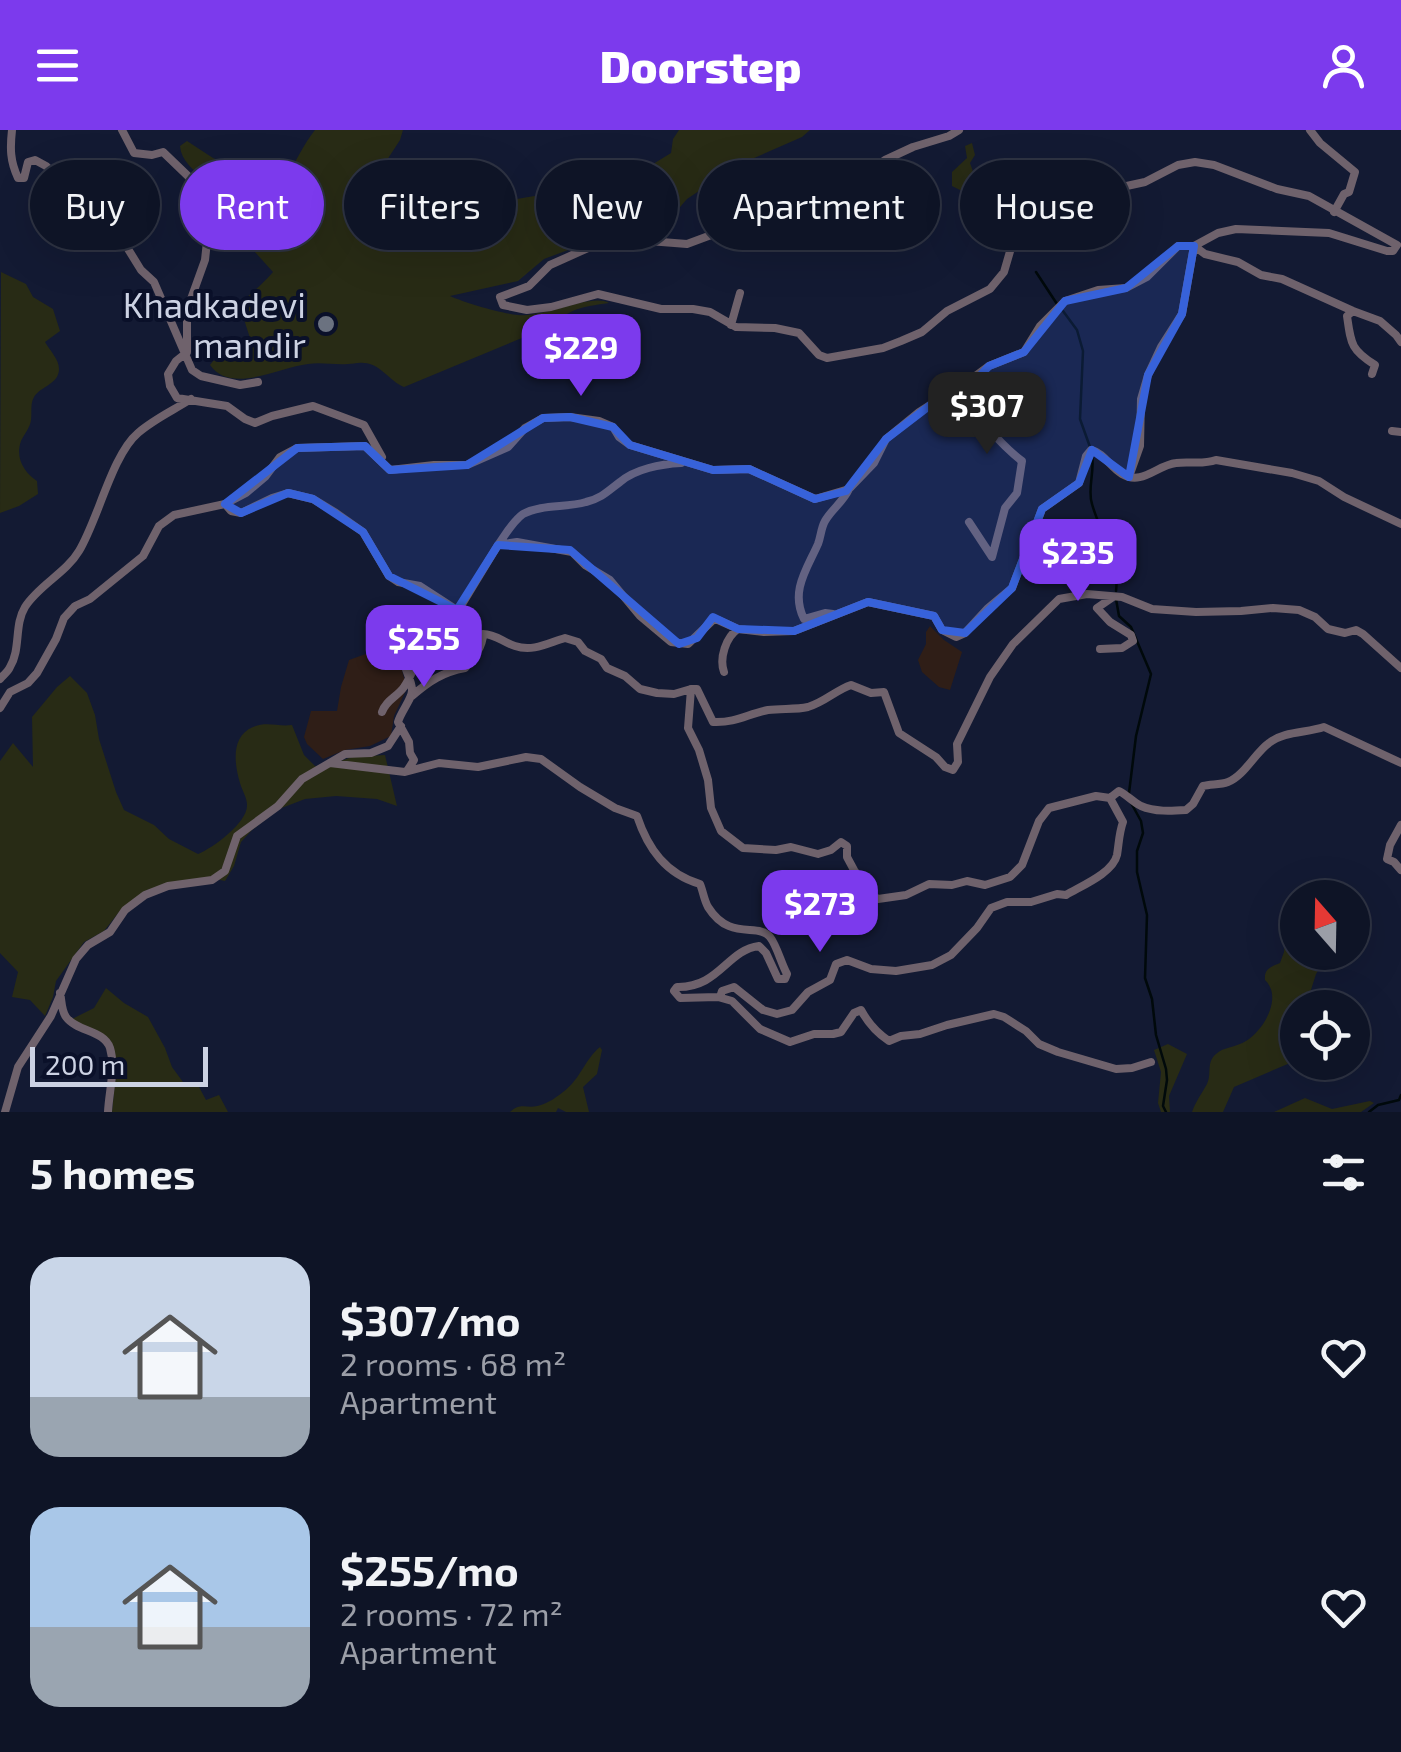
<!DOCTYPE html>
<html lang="en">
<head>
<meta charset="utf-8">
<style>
  :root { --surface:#0e1426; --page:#1c2132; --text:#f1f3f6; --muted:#9b9ea7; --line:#2e3343; --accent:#7c3aed }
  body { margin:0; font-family:"Exo 2",sans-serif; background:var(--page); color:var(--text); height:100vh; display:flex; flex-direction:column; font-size:38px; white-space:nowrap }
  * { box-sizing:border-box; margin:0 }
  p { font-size:32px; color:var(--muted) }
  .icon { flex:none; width:55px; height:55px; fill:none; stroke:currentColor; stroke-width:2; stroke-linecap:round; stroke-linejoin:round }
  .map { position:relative; height:982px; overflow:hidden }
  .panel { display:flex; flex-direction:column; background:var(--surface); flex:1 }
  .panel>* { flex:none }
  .guide { position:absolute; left:30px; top:30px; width:1342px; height:90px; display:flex; gap:20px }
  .needle { width:65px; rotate:340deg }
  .fabs { position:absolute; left:1280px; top:750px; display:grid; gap:20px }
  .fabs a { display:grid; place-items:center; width:90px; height:90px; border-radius:50%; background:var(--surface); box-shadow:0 10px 40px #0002,0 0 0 2px var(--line); font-size:50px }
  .scale { position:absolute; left:30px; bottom:25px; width:178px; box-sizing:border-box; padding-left:10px; border:5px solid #ccd2e3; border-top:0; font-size:28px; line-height:35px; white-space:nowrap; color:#ccd2e3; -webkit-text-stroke:8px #0a1029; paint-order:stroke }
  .price { position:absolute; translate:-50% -85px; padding:0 22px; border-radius:20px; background:var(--accent); color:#fff; font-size:32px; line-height:65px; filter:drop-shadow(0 2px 5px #0008) }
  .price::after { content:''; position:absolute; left:50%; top:60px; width:30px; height:22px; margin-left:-15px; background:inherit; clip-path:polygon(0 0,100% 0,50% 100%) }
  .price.selected { background:#222; color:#fff }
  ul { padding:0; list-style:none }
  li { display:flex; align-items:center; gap:30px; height:250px; padding:0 30px }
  li span { display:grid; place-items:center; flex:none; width:280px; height:200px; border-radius:30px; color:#555 }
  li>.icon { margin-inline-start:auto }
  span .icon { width:120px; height:120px; fill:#fffc; stroke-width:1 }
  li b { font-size:42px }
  h2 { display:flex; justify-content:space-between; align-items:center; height:120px; padding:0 30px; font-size:42px }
  .pill { padding:0 35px; border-radius:45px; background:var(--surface); box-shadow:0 10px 40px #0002,0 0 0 2px var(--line); font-size:35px; line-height:90px }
  .pill.selected { background:var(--accent); color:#fff }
  header { display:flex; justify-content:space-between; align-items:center; height:130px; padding:0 30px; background:var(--accent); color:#fff; font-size:45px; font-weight:800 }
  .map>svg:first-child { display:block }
  .education { fill:#2f1e17 }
  .green { fill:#282b15 }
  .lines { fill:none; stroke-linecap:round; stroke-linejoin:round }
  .stream { stroke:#00090b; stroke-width:2.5 }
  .street { stroke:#6f626c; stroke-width:8 }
  .marked { fill:#3762da; fill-opacity:0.2; stroke:#3762da; stroke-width:8; stroke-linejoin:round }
  .worship-dot { fill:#6b7280; stroke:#0a1029; stroke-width:4 }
  .labels { text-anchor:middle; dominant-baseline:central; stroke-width:8; stroke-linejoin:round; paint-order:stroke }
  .poi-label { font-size:35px; fill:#ccd2e3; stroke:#0a1029; text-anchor:end }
</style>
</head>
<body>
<header><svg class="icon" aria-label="menu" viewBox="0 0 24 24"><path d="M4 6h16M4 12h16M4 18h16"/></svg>Doorstep<svg class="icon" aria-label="person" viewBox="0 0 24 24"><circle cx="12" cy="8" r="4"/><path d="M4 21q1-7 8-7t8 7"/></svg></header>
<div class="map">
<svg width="1401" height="982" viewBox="0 0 1401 982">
  <rect width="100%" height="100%" fill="#131a33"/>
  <path class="education" d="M 930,496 L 944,510 L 962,522 L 950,560 L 939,557 L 922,542 L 918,530 L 926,514 L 926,502 Z
    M 374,521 L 398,527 L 407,558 L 394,586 L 391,606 L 370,616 L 345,620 L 323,629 L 307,614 L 304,607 L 311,581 L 337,581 L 341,557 L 349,530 Z"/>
  <path class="green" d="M 315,0 L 403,0 L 400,10 L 387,30 L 393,47 C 423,61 446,23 471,56 C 475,60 476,66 479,71 L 488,74 L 552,63 L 592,49 L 624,47 L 645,39 L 671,23 L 673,9 L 679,0 L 810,0 L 802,7 L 738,35 L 687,69 L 669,90 L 642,105 L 623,108 L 603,107 L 544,129 L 518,151 L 450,166 C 466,173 499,183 518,185 C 545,188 590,163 609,173 C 590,176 569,177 558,193 L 404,257 C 389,251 381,234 364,233 C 358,232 353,234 348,234 C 334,235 321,232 308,234 C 279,237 231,265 210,235 L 213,231 L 221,229 L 237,230 L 246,224 L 252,214 C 234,160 241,179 273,142 L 254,121 L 255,110 L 268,105 L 275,106 C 269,70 183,55 180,16 L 187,11 L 213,28 L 230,35 L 261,42 L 276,49 L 286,47 C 296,32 303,15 315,0 Z
    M 972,13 L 975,25 L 970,33 L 976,50 L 970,65 L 952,56 L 952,42 L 967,28 L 965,16 Z
    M 1,142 L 26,154 L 33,167 L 53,179 L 60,201 L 45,212 C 50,221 59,229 59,239 C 59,254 41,256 34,267 C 30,274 32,282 31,290 C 30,298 24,304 21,311 C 15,328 24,342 37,351 L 38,364 L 19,376 L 0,383 Z
    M 70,546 L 87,563 L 95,585 L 99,609 L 116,662 L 124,680 L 154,695 L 169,709 L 198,724 C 213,718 248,692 247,675 C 247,668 242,660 240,653 C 234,633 231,606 253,597 C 267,591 278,597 292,595 L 304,625 L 315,636 L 329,635 L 352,627 L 385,625 L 397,676 L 377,669 L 336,666 L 305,669 L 279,679 L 252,700 L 241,712 L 234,736 L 225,751 L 210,748 L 147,760 L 119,782 L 104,801 L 84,812 L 56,851 L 53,867 L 45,886 L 30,870 L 12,867 L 18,842 L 0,823 L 0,631 L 13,613 L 33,637 L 32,587 L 57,557 Z
    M 1297,782 L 1298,822 L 1329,823 L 1316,844 L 1310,863 L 1341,867 L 1354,877 L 1356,884 L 1353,886 L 1352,878 L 1298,878 L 1297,930 L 1234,957 L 1223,982 L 1192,982 C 1196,971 1202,963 1207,954 C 1212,944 1206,932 1216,924 C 1223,917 1237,917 1246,911 C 1264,900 1283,867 1265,850 C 1264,839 1270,837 1280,833 L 1284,822 L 1286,798 Z
    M 106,858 L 124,873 L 148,887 L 165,918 L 172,937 L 183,952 L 199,957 L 206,970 L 219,965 L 228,982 L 112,982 L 116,943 L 110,910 L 72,889 L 94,878 Z
    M 1168,914 L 1187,924 L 1169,966 L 1170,982 L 1161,982 L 1158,973 L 1161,942 L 1154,920 Z
    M 600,917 L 602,920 L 597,944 L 583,957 L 589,982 L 566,982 L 558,978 L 556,982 L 510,982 C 522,971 527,980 541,975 C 548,973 557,967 563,962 C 580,950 585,929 600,917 Z
    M 1305,968 L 1332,979 L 1370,971 L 1374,973 L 1361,982 L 1274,982 Z"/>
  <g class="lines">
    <path class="stream" d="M 1036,142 L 1057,174
      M 1063,181 L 1077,200 L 1083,221 L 1080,289 L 1090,317
      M 1092,325 C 1095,342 1087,359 1092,374 C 1100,403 1120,431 1116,461
      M 1116,469 L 1119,486 L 1131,497 L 1151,544 L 1136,606 L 1129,663
      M 1130,671 L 1141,691 L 1143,703 L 1137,721 L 1137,742 L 1147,785 L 1145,848 L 1152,869 L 1156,905 L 1166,939 L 1167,950 L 1163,976 L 1166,982
      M 1369,982 L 1378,975 L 1399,970 L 1401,965"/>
    <path class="street" d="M 12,0 C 10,18 10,31 18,48 L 24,48 L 28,32 L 35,30 L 46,36 L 120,106 L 141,140 L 154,152 L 192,240 L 201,246 L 240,255 L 258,252
      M 122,0 L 134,23 L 152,25 L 163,22 L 216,73 L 217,85 L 208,102 L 205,130 L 187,180 L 187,222
      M 959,0 L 949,6 L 913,17 L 885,30 L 877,36 L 853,67 L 841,91 L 828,100 L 806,93 L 780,99 L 730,98 L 687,114 L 636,110 L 597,114 L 550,135 L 529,156 L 500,167 L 503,175 L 527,180 L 551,177 L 598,164 L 661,179 L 693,179 L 710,182 L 736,197 L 775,198 L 799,203 L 819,225 L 827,228 L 883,218 L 901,211 L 922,202 L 947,181 L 990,159 L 1004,142 L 1018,94 L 1072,49 L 1122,57 L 1145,52 L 1178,35 L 1195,32 L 1214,35 L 1277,59 L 1309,66 L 1397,115
      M 1310,0 L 1320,13 L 1355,42 L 1349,62 L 1344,64 L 1334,82
      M 1194,116 L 1205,124 L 1238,132 L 1261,145 L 1282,149 L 1353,181 L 1380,191 L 1396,205 L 1401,212
      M 1353,181 L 1347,186 C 1351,214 1351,220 1375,235 L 1372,244
      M 731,195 L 740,163
      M 186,223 L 176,231 L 168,244 L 170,256 L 177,268 L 227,276 L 245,289 L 255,293 L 272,286 L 313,276 L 364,295 L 382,327
      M 964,264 C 978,288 1001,315 1022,331 L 1017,363 L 1005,378 L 992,427 L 969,392
      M 1392,301 L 1401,302
      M 1129,347 L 1140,316 L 1141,269 L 1148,245 L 1161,217 L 1182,184 L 1194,116
      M 498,415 C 505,405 513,391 523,384 C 542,374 566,378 586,372 C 602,368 608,361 620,352 C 635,339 661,334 681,333
      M 457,480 L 420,456 L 398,452 L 389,446 L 363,402 L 336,383 L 313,369 L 288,363 L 272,368 L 241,383 L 231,381 L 225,374 L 246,363 L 265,347 L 280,327 L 297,318 L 365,316 L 390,340 L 434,335 L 467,335 L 508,317 L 525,298 L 543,288 L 570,287 L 599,291 L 613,297 L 619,307 L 630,315 L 713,340 L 749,339 L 815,369 L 849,359 L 874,333 L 886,309 L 919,282 L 933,273 L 958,269 L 968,260 L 974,247 L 989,236 L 1024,222 L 1040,196 L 1065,171 L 1098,160 L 1126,158 L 1147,147 L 1178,116 L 1194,116 L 1218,103 L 1236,99 L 1329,103 L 1387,121 L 1393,121 L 1397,115
      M 833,484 L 825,483 L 804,489 C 790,461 807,439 818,414 C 821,406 821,398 825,391 C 832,379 843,372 849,359
      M 483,504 C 496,504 502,512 515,516 C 533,522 548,513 565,508 L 578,512 L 585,521 L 601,529 L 607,538 L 625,546 L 640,559 L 657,563 L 674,564 L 691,559
      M 1100,519 L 1122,518 L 1133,511 L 1131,505 L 1110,492 L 1097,478 L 1113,467
      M 724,542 C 719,528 726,507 738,499
      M 0,549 C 3,545 8,542 10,537 C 21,519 14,495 25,477 C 39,455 66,443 79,421 C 98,390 112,325 138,303 C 154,289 174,280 191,269
      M 691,559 L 688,598 L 699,620 L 708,650 L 711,678 L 721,701 L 743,718 L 776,720 L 791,717 L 818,724 L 831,720 L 841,712 L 847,716 L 847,727 L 854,740 L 871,765 L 878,769 L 906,765 L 929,754 L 952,755 L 967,751 L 985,755 L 1010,747 L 1022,735 L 1039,691 L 1049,678 L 1096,666 L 1110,668 L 1123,692 C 1119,703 1119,713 1117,725 C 1113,743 1081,756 1066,765 L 1057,764 L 1031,772 L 1007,772 L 991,778 L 977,798 L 951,825 L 932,835 L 896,841 L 871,839 L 847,830 L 836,834 L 830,850 L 808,862 L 792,880 L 777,884 L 763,880 L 734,857 L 722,861 L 720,867
      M 691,559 L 697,559 L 713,592 C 737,593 747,584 768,580 C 781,578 795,580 808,577 C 825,572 836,560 851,555 L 871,563 L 884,562 L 899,603 L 936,627 L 945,637 L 953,640 L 958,632 L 957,614 L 990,547 L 1013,514 L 1059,469 L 1087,464 L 1122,467 L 1152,479 L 1196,482 L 1241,481 L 1273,478 L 1299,480 L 1315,487 L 1328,499 L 1345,503 L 1356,500 L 1363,504 L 1401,538
      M 412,566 C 429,551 443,542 465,538 C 473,529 483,517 483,504 L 454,512 L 448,511 L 446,506 L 447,499 L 498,415 L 517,412 L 572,422 L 585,435 L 610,450 L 640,486 L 671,512 L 688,514 L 713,490 L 718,490 L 738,499 L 764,502 L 794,501 L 868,472 L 934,486 L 942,500 L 956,507 L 965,503 L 988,478 L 1012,458 L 1042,379 L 1079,353 L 1086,326 L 1091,320 C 1104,323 1110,337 1122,344 C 1142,356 1157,335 1176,333 C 1190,331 1202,335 1216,330 L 1292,343 L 1319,351 L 1344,367 L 1401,394
      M 0,578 L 10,562 L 28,553 L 37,543 L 56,509 L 64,488 L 75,476 L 90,469 L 143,426 L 159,396 L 174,385 L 225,374
      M 382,582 C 386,570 397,567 404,557 C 414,542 416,527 430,515
      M 330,633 L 405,642 L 439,633 L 478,637 L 526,627 L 541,629 L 580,657 L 615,678 L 637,686 C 648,719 666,744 700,754 C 703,761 704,770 708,777 C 730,812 758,792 770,807 C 777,816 781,833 787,844 L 785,849 L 778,849 L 766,823 L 759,816 C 727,820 719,858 677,857 L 674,861 L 680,868 L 718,867 L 732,871 L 760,899 L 790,912 L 814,904 L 833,904 L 841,902 L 854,883 L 861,880 C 868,893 877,903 889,911 L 901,906 L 920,904 L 947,895 L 994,884 L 1004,887 L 1026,901 L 1039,914 L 1058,922 L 1116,939 L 1132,938 L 1151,932
      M 407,641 L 414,630 L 410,623 L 409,612 L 398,592 C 401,581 413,568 412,559 C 411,544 398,535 408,518
      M 1110,668 L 1119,661 C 1127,665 1133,672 1141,676 C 1155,682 1171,681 1186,680 L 1193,674 L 1203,656 C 1211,654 1220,655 1228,652 C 1244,646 1255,623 1269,613 C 1284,601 1306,603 1324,597 L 1401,633
      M 1401,695 L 1390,715 L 1387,729 L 1394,732 L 1401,740
      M 60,863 C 62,871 61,880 66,887 C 77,902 104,900 110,918 C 116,938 109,961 108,982
      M 5,982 L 18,937 L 51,886 L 76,829 L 88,815 L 110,802 L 125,780 L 145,765 L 168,756 L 212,750 L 225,741 L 237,706 L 278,676 L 302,649 L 345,624 L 371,623 L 388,616 L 401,596"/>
  </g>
  <path class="marked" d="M 1178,116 L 1194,116 L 1182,184 L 1148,245 L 1129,347 L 1092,320 L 1079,353 L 1042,379 L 1012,458 L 965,503 L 942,500 L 934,486 L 868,472 L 794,501 L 738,499 L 713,487 L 697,508 L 679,514 L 570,420 L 498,415 L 457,480 L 389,446 L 363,402 L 313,369 L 288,363 L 241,383 L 225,374 L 297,318 L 365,316 L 390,340 L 467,335 L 543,288 L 570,287 L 613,297 L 630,315 L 713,340 L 749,339 L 815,369 L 846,361 L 886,309 L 933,273 L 958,269 L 989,236 L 1024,222 L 1065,171 L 1126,158 Z"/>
  <circle class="worship-dot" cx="326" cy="194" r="10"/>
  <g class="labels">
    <g class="poi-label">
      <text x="306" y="174">Khadkadevi<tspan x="306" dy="40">mandir</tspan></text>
    </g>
  </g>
</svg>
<div class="fabs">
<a><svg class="needle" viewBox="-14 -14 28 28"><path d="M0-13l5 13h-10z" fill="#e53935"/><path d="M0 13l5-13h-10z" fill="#9b9ea7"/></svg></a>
<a><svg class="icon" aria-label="locate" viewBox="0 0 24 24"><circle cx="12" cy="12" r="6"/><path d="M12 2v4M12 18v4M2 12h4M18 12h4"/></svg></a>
</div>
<div class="scale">200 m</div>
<b class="price" style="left:581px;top:269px">$229</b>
<b class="price selected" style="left:987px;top:327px">$307</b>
<b class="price" style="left:1078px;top:474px">$235</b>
<b class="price" style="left:424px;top:560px">$255</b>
<b class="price" style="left:820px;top:825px">$273</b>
<div class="guide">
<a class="pill">Buy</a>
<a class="pill selected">Rent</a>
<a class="pill">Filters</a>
<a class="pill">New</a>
<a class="pill">Apartment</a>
<a class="pill">House</a>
</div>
</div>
<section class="panel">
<h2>5 homes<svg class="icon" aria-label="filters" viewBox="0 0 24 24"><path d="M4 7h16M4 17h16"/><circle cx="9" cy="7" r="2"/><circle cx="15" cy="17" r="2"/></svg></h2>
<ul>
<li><span style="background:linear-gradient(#c9d6e8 70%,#9aa5b1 0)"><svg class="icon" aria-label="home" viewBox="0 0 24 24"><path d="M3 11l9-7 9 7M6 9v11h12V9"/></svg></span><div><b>$307/mo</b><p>2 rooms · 68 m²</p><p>Apartment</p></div><svg class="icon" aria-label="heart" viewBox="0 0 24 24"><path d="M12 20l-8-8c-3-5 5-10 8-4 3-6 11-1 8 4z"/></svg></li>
<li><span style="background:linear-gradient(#a9c7e8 60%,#9aa5b1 0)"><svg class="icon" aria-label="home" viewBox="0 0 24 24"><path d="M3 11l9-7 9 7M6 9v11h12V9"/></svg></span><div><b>$255/mo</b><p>2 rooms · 72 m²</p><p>Apartment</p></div><svg class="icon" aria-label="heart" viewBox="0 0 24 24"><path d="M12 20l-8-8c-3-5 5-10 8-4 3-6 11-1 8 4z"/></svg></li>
</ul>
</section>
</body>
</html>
